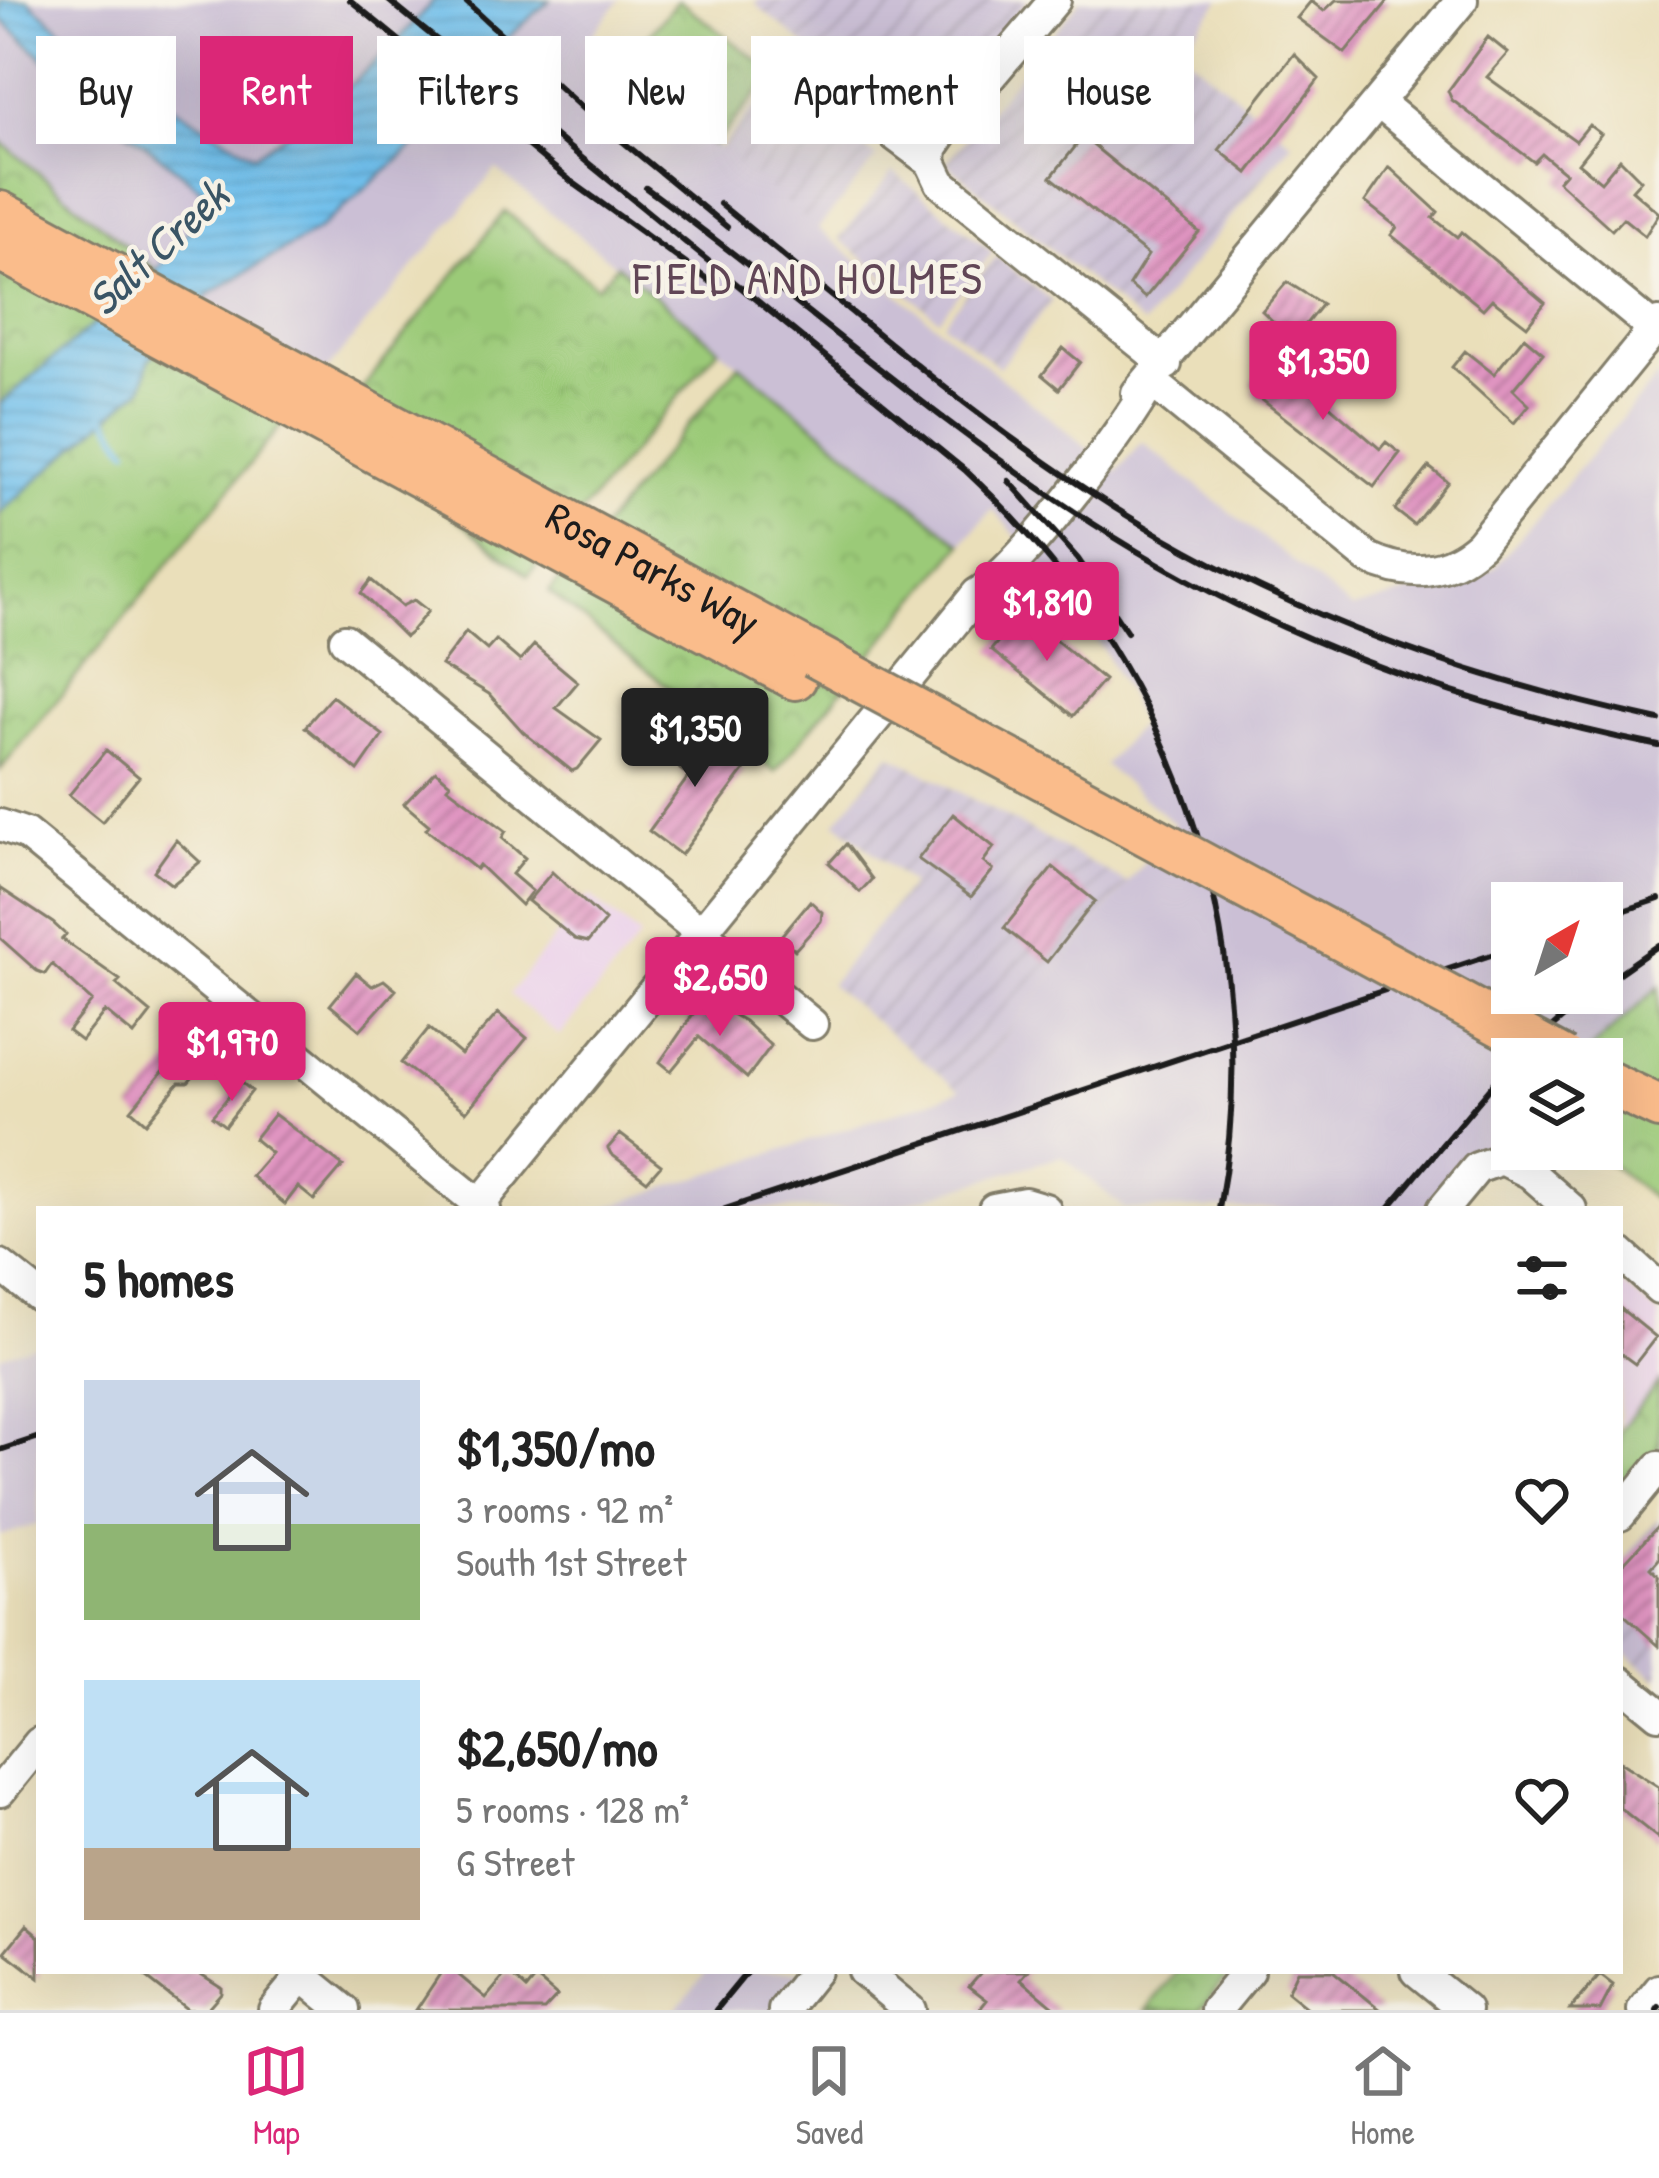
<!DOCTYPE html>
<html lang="en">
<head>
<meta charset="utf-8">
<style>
  :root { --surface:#fff; --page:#f2f2f2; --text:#222; --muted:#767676; --line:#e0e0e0; --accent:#db2777 }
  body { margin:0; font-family:"Patrick Hand",sans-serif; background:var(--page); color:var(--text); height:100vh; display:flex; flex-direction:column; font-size:45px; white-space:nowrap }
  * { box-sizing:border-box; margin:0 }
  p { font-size:39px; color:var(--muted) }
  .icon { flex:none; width:66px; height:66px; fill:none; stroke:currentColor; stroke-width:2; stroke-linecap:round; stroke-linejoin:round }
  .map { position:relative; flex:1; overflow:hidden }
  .details { position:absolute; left:36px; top:1206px; width:1587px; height:768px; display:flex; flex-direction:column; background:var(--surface); border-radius:0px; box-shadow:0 12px 48px #0002 }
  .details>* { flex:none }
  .guide { position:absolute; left:36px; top:36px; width:1587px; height:108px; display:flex; gap:24px }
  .needle { width:78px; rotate:39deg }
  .buttons { position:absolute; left:1491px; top:882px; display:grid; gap:24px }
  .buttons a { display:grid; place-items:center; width:132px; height:132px; border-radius:0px; background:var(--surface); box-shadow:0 12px 48px #0002; font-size:60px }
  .price { position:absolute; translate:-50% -102px; padding:0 27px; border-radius:12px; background:var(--accent); color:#fff; font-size:39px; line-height:78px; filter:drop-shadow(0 3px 6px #0008) }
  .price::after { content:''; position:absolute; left:50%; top:72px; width:36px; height:27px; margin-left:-18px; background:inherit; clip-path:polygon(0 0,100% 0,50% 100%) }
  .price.current { background:#222; color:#fff }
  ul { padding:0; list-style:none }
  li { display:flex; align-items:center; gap:36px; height:300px; padding:0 48px }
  li span { display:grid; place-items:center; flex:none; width:336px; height:240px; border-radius:0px; color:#555 }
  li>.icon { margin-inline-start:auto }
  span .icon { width:144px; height:144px; fill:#fffc; stroke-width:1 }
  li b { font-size:51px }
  h2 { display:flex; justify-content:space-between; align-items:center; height:144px; padding:0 48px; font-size:51px }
  .pill { padding:0 42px; border-radius:0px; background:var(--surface); box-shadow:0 12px 48px #0002; font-size:42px; line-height:108px }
  .pill.current { background:var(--accent); color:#fff }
  .menu { display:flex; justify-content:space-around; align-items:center; height:168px; border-top:3px solid var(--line); background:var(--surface); font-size:33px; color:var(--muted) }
  .menu a { display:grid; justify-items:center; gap:6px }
  .menu .current { color:var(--accent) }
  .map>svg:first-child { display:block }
  .built { fill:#ebd1eb }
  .industrial { fill:url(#industrial-furrows) }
  .railway { fill:#cbbfd5; fill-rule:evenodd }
  .park { fill:url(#park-crowns); stroke:#5c734a; stroke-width:3 }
  .water { fill:url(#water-rules); stroke:#466e84; stroke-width:3 }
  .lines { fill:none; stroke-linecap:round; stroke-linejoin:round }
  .stream { stroke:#71c0ec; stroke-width:6 }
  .building { fill:url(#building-hatch) }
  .minor-casing { stroke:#837e6b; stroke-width:36 }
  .highway-casing { stroke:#837e6b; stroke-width:48 }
  .minor { stroke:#fff; stroke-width:30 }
  .highway { stroke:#fabc8b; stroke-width:42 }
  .rail { stroke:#1c1c1c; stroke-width:6 }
  .highway-bridge-casing { stroke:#837e6b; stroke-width:48; stroke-linecap:butt }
  .highway-bridge { stroke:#fabc8b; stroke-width:42 }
  .labels { text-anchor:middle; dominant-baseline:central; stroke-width:9; stroke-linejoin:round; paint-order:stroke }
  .street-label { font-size:42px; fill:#1c1c1c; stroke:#f7f3e8 }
  .water-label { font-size:45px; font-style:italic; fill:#3a5565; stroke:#f7f3e8 }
  .neighbourhood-label { font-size:45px; letter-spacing:3px; fill:#614656; stroke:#f7f3e8 }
</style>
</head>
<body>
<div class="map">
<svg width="1659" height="2010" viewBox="0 0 1659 2010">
  <defs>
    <pattern id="industrial-furrows" width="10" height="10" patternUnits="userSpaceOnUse" patternTransform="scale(3)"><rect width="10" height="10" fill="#cbbfd5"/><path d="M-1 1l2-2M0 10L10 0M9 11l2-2" fill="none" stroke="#aea4b6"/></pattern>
    <pattern id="park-crowns" width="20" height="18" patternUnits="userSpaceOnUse" patternTransform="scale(3)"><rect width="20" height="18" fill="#9bca78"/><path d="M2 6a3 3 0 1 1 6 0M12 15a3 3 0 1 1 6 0" fill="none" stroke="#85ad67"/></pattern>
    <pattern id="water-rules" width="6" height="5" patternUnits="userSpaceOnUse" patternTransform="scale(3)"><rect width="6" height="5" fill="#71c0ec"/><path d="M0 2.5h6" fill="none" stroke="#61a4ca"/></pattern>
    <pattern id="building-hatch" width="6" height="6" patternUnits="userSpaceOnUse" patternTransform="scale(3)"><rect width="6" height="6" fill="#e094c1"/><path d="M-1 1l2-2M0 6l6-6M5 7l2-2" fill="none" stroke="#b5789c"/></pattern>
  </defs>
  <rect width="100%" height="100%" fill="#f7f3e8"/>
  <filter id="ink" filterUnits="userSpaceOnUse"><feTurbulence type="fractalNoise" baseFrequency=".00833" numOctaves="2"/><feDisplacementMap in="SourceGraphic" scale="24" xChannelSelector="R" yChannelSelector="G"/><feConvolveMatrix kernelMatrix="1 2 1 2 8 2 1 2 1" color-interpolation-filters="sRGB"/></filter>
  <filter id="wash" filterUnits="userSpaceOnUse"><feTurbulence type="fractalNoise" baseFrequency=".004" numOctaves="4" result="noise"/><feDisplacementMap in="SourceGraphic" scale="48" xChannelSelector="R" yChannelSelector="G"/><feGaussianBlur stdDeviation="2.7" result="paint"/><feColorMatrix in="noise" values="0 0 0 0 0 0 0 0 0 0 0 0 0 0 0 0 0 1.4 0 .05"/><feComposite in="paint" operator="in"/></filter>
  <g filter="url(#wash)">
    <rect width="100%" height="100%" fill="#eadfba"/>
    <path class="built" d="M 589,895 L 640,937 L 560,1036 L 509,994 Z
      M 1620,1283 L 1659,1315 L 1659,1382 L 1620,1430 Z"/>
    <path class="industrial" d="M 758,0 L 1028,0 L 916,137 L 755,4 Z
      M 1081,0 L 1221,0 L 1181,50 L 1292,142 L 1143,325 L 946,163 Z
      M 779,78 L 877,158 L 816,231 L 720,150 Z
      M 893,172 L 993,252 L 939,319 L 839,239 Z
      M 996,256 L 1052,301 L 999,367 L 943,323 Z
      M 890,754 L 1127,883 L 960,1091 L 830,985 L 911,884 L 836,822 Z
      M 1659,1517 L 1659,1680 L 1620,1648 L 1620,1565 Z"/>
    <path class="railway" d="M 0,0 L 620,0 L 587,41 L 1117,472 L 1142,442 L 1352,609 L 1493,569 L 1659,375 L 1659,987 L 1580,1059 L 1512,1059 L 1512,1140 L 1443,1209 L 1125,1209 L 1062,1156 L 887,1209 L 602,1209 L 960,1091 L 1175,824 L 1104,765 L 1140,724 L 1130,700 L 1104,651 L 1042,565 L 992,509 L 962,544 L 496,169 L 306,395 L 0,141 ZM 1512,903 L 1602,903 L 1602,993 L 1512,993 Z
      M 39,1343 L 39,1524 L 0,1536 L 0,1356 Z
      M 707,1971 L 815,1971 L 784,2010 L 674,2010 Z"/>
    <path class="park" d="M 678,0 L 774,73 L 714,146 L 621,68 Z
      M 0,141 L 306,395 L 0,770 Z
      M 505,211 L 597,287 L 617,265 L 719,348 L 528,576 L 335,422 Z
      M 739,364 L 962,544 L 775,772 L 549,592 Z
      M 1659,987 L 1659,1204 L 1591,1149 L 1602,1149 L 1602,1059 L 1580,1059 Z
      M 1659,1382 L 1659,1446 L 1620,1494 L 1620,1430 Z
      M 1178,1971 L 1231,1971 L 1200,2010 L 1147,2010 Z"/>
    <path class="water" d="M 0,0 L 28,0 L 96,60 L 254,155 C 324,112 381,63 434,0 L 550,0 L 449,91 L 429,100 L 418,143 L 318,230 L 211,293 L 149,360 L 143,387 L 0,513 L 0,404 L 154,273 L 214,199 L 90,101 L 0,18 Z"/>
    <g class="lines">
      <path class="stream" d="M 103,413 L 128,449"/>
    </g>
    <g id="blocks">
      <path class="building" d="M 1336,0 L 1389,0 L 1345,53 L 1297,18 L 1311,1 L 1324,11 Z
        M 1488,37 L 1508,53 L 1487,77 L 1576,141 L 1589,125 L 1601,134 L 1578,163 L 1601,182 L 1620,159 L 1641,180 L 1632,190 L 1659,213 L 1645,236 L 1623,218 L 1612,230 L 1558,181 L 1565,173 L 1542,154 L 1534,162 L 1452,100 L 1448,91 Z
        M 1294,54 L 1319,79 L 1248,173 L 1219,150 Z
        M 1083,137 L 1199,232 L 1145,298 L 1129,285 L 1148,255 L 1051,177 Z
        M 1389,167 L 1438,212 L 1433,218 L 1457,237 L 1461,232 L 1545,303 L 1527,326 L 1492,299 L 1483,309 L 1391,235 L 1397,227 L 1365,202 Z
        M 1287,282 L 1322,304 L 1293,340 L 1262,311 Z
        M 1524,337 L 1543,353 L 1513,389 L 1529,405 L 1514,423 L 1452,367 L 1465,351 L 1494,374 Z
        M 1063,348 L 1080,362 L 1059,389 L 1042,375 Z
        M 1278,361 L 1380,449 L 1386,442 L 1400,453 L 1374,487 L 1253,393 L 1256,388 L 1251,384 L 1268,362 L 1273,367 Z
        M 1429,467 L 1448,482 L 1414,525 L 1395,510 Z
        M 371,580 L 402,606 L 414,600 L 428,611 L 410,633 L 405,637 L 361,593 Z
        M 1022,612 L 1104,680 L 1073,716 L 991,650 Z
        M 466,632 L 487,650 L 496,640 L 520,661 L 534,645 L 578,682 L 556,708 L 601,740 L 577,769 L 572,771 L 523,732 L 489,694 L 441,665 Z
        M 332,696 L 383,735 L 358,771 L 305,727 Z
        M 678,718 L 744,771 L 681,855 L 649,831 L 689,776 L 680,769 L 694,753 L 667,731 Z
        M 106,750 L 139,777 L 102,822 L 69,795 Z
        M 436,771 L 450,783 L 447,787 L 506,831 L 502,838 L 525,858 L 512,874 L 532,891 L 521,905 L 479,865 L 476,869 L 426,829 L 429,825 L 404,804 Z
        M 953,814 L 994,847 L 983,862 L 993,870 L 971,897 L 918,859 Z
        M 176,840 L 200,862 L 172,885 L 154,871 Z
        M 846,844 L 872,879 L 860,892 L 829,863 Z
        M 1053,867 L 1095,901 L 1047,962 L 1004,928 Z
        M 552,872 L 605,921 L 588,942 L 575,939 L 528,901 Z
        M 0,888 L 53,923 L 66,935 L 62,939 L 120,980 L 116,984 L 151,1013 L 134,1035 L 105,1011 L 81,1041 L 68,1031 L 92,1001 L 52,964 L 45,974 L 37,971 L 0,938 Z
        M 810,901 L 822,912 L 821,921 L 795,950 L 780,937 Z
        M 356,973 L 372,986 L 384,980 L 396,990 L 360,1030 L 330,1005 Z
        M 704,998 L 744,1021 L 771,1046 L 747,1078 L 699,1037 L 671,1071 L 660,1062 Z
        M 498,1013 L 527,1038 L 466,1112 L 401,1063 L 429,1028 L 461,1055 Z
        M 187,1042 L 207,1060 L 188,1083 L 179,1083 L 146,1123 L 131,1110 Z
        M 241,1082 L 252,1091 L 225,1126 L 212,1116 Z
        M 274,1114 L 343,1166 L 314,1200 L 298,1187 L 285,1204 L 251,1176 L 271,1153 L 254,1139 Z
        M 620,1134 L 661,1165 L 647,1181 L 611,1154 L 608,1148 Z
        M 1620,1308 L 1656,1337 L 1635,1364 L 1620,1353 Z
        M 1659,1525 L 1659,1559 L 1651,1568 L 1659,1576 L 1659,1646 L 1620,1611 L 1620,1567 Z
        M 1620,1762 L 1659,1787 L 1659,1839 L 1620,1808 Z
        M 26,1926 L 39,1937 L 39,1978 L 5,1952 Z
        M 138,1971 L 196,1971 L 221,1987 L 221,1993 L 206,2010 L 188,2010 Z
        M 442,1971 L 454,1971 L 486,1998 L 508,1972 L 527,1989 L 536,1978 L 557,1996 L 544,2010 L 416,2010 Z
        M 982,1971 L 1028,1971 L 1021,1979 L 1058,2010 L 979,2010 L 987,2000 L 969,1986 Z
        M 1297,1971 L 1333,1971 L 1381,2010 L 1309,2010 L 1287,1992 Z
        M 1600,1975 L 1613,1985 L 1600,2010 L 1570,2010 Z"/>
    </g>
  </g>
  <g filter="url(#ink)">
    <use href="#blocks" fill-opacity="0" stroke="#837e6b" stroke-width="3"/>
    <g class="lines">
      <defs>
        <path id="minor" d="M 816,57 L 868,115 L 931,162 L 941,183 L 1166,364
          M 1378,102 L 1654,329
          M 931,162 L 932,148 L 946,128 L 1055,0
          M 1151,381 L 1368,558 C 1408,577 1446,575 1480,544 L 1659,323
          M 1137,393 L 1462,0
          M 345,640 L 812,1024
          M 0,825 L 26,834 L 485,1209
          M 480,1204 L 977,594 C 1019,570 1128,427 1151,381
          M 994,1209 L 1025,1203 L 1045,1209
          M 1443,1209 L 1477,1168 L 1502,1159 L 1530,1173 L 1571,1209
          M 1620,1253 L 1659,1288
          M 0,1265 L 39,1296
          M 1620,1515 L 1659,1467
          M 1620,1682 L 1659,1714
          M 0,1791 L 39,1743
          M 296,1971 L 344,2010
          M 863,1971 L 910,2010
          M 1417,1971 L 1465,2010
          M 274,2010 L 306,1971
          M 784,2010 L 815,1971
          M 1216,2010 L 1248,1971
          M 1643,2010 L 1659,1990"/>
        <g id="highway">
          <path id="s1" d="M 0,213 L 814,655"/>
          <path d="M 0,249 L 795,678"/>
          <path d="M 1602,1080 L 1659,1107"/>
        </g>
      </defs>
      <use href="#minor" class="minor-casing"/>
      <use href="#highway" class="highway-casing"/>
      <use href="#minor" class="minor"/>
      <use href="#highway" class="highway"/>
      <path class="rail" d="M 350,0 L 572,182 L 718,287
        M 388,0 L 966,471 C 1169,657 1271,936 1219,1209
        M 464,0 L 583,109 L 727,227
        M 646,188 C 797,297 936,423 1092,523 C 1263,634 1460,706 1659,746
        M 720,204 C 840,301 957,405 1087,490 C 1259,604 1457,677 1659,720
        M 1009,481 L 1078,559 L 1127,632
        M 1602,918 L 1659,899
        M 1602,985 L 1659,945
        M 1515,1059 L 1592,993
        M 725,1209 L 1512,948
        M 1388,1209 L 1512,1062
        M 0,1450 L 39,1437
        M 716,2010 L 748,1971
        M 1657,2010 L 1659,2007"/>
      <defs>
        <path id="highway-bridge" d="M 814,655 L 1564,1059"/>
      </defs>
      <use href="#highway-bridge" class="highway-bridge-casing"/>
      <use href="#highway-bridge" class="highway-bridge"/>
    </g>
  </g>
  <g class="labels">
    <g class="street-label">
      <text stroke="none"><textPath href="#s1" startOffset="744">Rosa Parks Way</textPath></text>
    </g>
    <g class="water-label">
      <text transform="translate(157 247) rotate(-43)">Salt Creek</text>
    </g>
    <g class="neighbourhood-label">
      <text x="809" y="277">FIELD AND HOLMES</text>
    </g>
  </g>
</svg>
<div class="buttons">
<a><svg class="needle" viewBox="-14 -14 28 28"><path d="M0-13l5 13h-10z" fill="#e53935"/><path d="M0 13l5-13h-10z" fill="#767676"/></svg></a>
<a><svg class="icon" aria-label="layers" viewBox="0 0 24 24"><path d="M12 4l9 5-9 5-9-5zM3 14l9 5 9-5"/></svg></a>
</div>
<b class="price" style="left:1323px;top:423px">$1,350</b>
<b class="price" style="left:1047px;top:664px">$1,810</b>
<b class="price current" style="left:695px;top:790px">$1,350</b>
<b class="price" style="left:720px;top:1039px">$2,650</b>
<b class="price" style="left:232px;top:1104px">$1,970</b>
<div class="guide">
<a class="pill">Buy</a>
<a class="pill current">Rent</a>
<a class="pill">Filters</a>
<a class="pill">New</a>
<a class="pill">Apartment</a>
<a class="pill">House</a>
</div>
<section class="details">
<h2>5 homes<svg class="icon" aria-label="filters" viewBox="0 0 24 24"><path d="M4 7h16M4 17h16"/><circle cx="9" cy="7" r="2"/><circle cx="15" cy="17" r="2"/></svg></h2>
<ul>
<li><span style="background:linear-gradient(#c9d6e8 60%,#8fb573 0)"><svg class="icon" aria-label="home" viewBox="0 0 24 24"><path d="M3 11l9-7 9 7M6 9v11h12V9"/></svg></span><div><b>$1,350/mo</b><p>3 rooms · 92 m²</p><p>South 1st Street</p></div><svg class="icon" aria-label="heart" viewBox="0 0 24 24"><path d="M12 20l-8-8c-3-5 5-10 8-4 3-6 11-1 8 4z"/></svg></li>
<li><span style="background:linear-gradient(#bfe0f5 70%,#b9a48a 0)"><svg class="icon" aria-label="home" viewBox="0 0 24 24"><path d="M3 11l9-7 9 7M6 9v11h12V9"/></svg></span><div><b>$2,650/mo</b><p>5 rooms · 128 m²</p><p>G Street</p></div><svg class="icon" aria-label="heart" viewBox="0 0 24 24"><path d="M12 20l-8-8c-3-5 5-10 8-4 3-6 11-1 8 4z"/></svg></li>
</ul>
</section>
</div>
<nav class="menu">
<a class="current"><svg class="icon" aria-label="map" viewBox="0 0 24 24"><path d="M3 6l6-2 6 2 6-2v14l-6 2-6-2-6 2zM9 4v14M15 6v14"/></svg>Map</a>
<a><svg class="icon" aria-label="saved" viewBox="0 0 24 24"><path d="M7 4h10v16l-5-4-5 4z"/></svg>Saved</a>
<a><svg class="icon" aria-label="home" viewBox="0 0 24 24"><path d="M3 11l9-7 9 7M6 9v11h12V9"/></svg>Home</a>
</nav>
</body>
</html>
